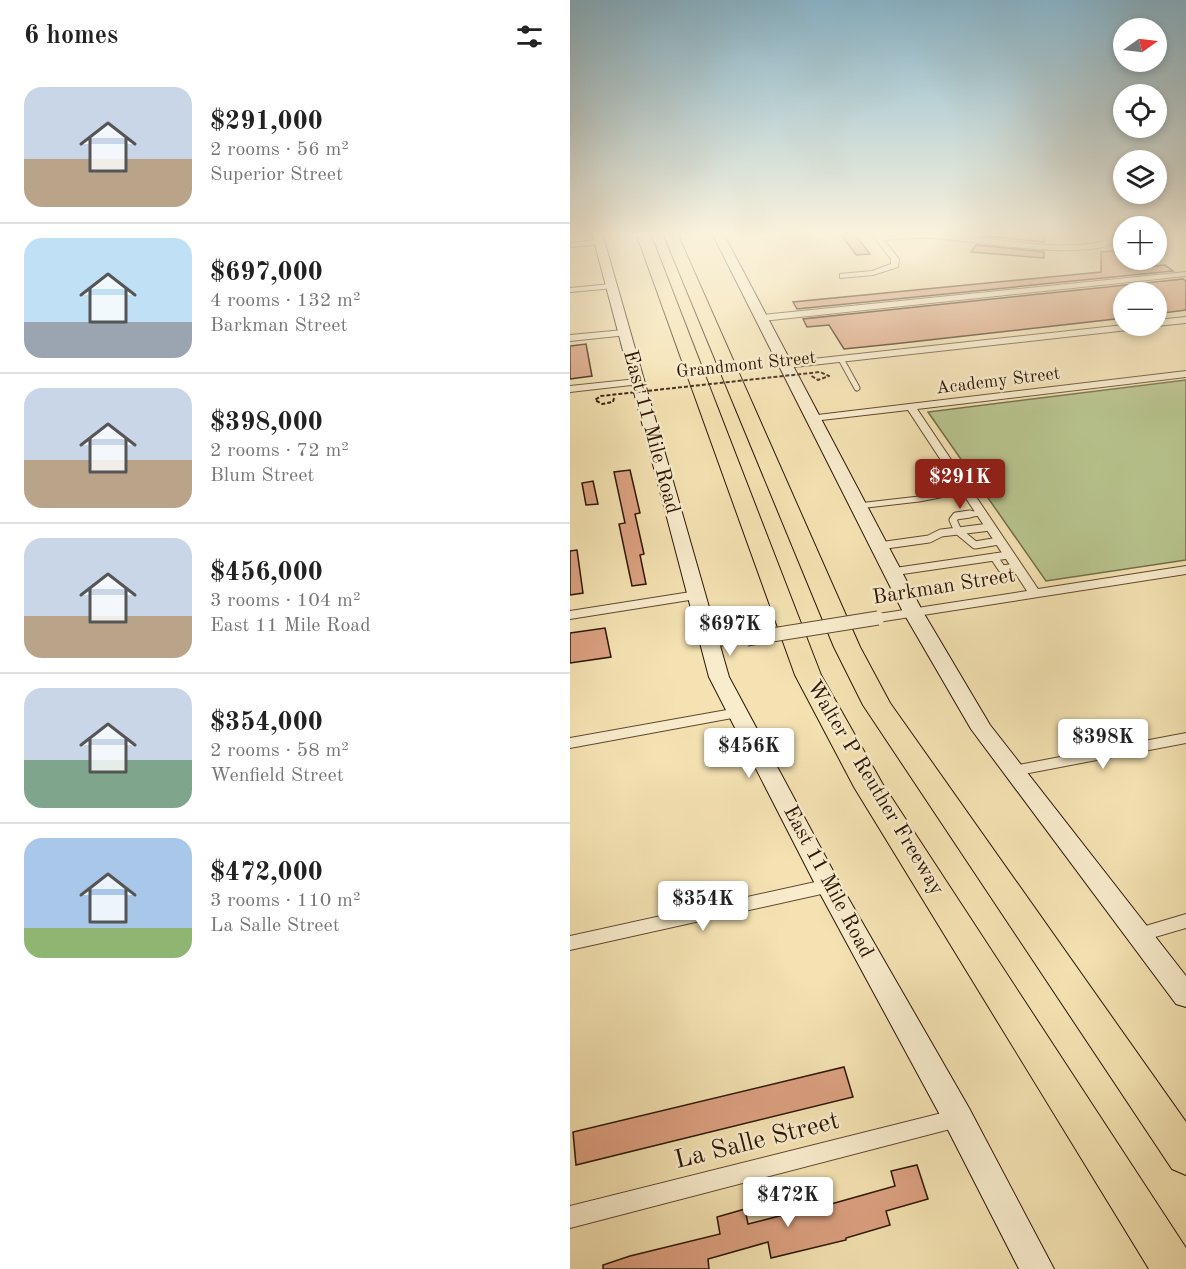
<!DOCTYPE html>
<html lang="en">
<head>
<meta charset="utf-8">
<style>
  :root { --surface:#fff; --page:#f2f2f2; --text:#222; --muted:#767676; --line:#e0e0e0; --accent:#8f2418 }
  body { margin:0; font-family:"Old Standard TT",serif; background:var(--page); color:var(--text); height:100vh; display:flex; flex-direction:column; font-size:22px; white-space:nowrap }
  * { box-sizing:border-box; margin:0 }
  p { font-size:20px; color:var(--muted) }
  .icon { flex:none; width:33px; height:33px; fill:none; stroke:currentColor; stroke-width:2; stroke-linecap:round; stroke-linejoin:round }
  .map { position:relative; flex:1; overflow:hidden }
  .side { display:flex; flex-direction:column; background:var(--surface); width:570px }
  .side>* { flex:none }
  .needle { width:39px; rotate:76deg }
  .buttons { position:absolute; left:543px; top:18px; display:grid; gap:12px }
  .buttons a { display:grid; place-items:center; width:54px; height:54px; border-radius:50%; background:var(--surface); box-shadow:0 3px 9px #0003; font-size:30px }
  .price { position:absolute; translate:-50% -51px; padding:0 14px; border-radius:6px; background:#fff; color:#222; font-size:20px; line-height:39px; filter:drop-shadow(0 2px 3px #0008) }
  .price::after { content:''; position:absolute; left:50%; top:36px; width:18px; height:14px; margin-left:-9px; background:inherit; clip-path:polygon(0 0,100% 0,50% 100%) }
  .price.current { background:var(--accent); color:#fff }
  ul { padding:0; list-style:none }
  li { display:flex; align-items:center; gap:18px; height:150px; padding:0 24px }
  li+li { border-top:2px solid var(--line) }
  li span { display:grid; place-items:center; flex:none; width:168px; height:120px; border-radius:18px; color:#555 }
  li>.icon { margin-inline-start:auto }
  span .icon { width:72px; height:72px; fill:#fffc; stroke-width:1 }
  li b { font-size:26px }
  h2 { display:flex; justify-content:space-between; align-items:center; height:72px; padding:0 24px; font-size:26px }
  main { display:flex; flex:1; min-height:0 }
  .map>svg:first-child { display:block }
  .green { fill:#b8c48e; stroke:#726d4a; stroke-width:1.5 }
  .building { fill:#dca181; stroke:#2c1605; stroke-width:1.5 }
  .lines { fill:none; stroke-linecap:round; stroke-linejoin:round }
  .service-far1-casing { stroke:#5e4930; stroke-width:7 }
  .service-casing { stroke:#5e4930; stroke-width:9 }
  .minor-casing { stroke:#5e4930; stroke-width:2 }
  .secondary-casing { stroke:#2c1605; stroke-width:2 }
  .motorway-casing { stroke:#2c1605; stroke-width:2 }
  .service-far1 { stroke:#f8eccd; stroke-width:5 }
  .service { stroke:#f8eccd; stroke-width:7 }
  .minor { fill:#f8eccd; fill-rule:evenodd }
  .secondary { fill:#f8eccd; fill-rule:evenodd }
  .motorway { fill:#f4e2b2; fill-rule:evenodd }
  .minor-bridge-casing { stroke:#5e4930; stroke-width:15; stroke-linecap:butt }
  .path-bridge { stroke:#2c1605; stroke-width:2; stroke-dasharray:4 2; stroke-linecap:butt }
  .minor-bridge { stroke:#f8eccd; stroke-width:13 }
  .labels { text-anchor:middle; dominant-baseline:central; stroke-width:5; stroke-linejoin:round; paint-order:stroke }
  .far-street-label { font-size:18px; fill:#2c1605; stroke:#f8eccd }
  .street-label { font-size:21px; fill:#2c1605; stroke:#f8eccd }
  .near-street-label { font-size:26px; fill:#2c1605; stroke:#f8eccd }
</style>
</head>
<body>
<main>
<section class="side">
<h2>6 homes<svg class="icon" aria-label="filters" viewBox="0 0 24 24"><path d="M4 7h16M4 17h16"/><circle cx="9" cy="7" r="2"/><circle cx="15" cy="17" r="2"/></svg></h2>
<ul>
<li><span style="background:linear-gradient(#c9d6e8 60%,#b9a48a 0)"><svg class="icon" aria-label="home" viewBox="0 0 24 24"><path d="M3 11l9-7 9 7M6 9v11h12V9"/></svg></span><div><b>$291,000</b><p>2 rooms · 56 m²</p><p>Superior Street</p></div></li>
<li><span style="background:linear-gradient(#bfe0f5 70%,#9aa5b1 0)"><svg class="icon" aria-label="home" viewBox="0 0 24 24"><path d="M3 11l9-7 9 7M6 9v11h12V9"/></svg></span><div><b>$697,000</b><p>4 rooms · 132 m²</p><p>Barkman Street</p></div></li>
<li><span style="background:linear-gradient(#c9d6e8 60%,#b9a48a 0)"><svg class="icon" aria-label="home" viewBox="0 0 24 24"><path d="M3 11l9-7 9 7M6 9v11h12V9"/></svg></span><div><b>$398,000</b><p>2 rooms · 72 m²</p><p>Blum Street</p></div></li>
<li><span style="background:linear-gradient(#c9d6e8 65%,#b9a48a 0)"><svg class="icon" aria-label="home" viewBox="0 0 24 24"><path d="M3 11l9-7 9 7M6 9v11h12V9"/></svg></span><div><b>$456,000</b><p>3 rooms · 104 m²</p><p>East 11 Mile Road</p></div></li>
<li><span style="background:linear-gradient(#c9d6e8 60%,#7fa58c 0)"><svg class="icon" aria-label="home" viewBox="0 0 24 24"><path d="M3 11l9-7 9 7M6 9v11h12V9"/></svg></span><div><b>$354,000</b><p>2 rooms · 58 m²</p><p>Wenfield Street</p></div></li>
<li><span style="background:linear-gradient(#a9c7e8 75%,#8fb573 0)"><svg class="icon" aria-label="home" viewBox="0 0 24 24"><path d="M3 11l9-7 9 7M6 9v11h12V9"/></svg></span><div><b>$472,000</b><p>3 rooms · 110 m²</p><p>La Salle Street</p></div></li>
</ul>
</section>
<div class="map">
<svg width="616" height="1269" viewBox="0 0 616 1269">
  <rect width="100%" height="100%" fill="#f4e2b2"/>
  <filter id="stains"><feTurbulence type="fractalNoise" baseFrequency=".00333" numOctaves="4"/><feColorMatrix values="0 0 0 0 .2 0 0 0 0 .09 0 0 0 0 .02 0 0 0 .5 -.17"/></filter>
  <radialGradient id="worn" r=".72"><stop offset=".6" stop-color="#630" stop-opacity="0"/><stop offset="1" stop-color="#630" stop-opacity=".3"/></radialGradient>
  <path class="green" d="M 616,380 L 616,560 L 476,581 L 358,412 Z"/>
  <path class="building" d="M 270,233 L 284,233 L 300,254 L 286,255 Z
    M 416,233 L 474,235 L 474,242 L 414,236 Z
    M 406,245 L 474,252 L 474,258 L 401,252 Z
    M 544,251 L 562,268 L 595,265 L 603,271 L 227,309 L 223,302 L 531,272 L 531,252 Z
    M 613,279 L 616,281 L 616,310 L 586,314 L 586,292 L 554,292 L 554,318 L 323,344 L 274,349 L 259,325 L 237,327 L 233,319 Z
    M 16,344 L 22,376 L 0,379 L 0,346 Z
    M 60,470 L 70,513 L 65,514 L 74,554 L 70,555 L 76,584 L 62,586 L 49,524 L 55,523 L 44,472 Z
    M 23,481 L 28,504 L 16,505 L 12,483 Z
    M 7,550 L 13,593 L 0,595 L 0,551 Z
    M 35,628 L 41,657 L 0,663 L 0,633 Z
    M 274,1067 L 283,1097 L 6,1165 L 3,1132 Z
    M 347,1165 L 358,1199 L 316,1211 L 320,1225 L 276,1238 L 276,1240 L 201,1258 L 198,1242 L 138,1259 L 139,1269 L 33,1269 L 33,1265 L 60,1256 L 150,1234 L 147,1217 L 175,1209 L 178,1224 L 221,1213 L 222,1215 L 325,1186 L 321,1171 Z"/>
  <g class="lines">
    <defs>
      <path id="service-far1" d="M 271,359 L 287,388
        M 288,506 L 349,499 L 395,490
        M 388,516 L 410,513"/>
      <path id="service" d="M 400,514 L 386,516 L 383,520 L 388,531 L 420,527
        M 309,546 L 359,539 L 371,533 L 388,531 L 405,545 L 429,541
        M 424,557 L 432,569 L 447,567
        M 322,572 L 438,555"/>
      <path id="minor" d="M 301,233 L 308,233 L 310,236 C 335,234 359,233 383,235 C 429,239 496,253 539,240 L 533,233 L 541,233 L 548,241 C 516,262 405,241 364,238 C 347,237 330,239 314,240 L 329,259 L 328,267 L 303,275 L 270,278 L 270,274 L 302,271 L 321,264 L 321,259 Z
        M 29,240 L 33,242 L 32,244 L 0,247 L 0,243 Z
        M 616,272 L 616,276 L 191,321 L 187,318 L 191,315 Z
        M 41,284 L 44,284 L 44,288 L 0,292 L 0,288 Z
        M 616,317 L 616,323 L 586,326 L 585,326 L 586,320 Z
        M 554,325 L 571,326 L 567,329 L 215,368 L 210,365 L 215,362 Z
        M 54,330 L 57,331 L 57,335 L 0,341 L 0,335 Z
        M 616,371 L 616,377 L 347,409 L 468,589 L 616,566 L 616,574 L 308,622 L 303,621 L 301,618 L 308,614 L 457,591 L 338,410 L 243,421 L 238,418 L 239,416 Z
        M 67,379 L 72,382 L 70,384 L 0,392 L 0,386 Z
        M 127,591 L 132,592 L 133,595 L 132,598 L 0,619 L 0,611 Z
        M 177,635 L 184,639 L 182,642 L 139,647 L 132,643 L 139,639 Z
        M 168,708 L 175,713 L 173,716 L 0,748 L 0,738 Z
        M 616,733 L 616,743 L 443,776 L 437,775 L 435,771 L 437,767 L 443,766 Z
        M 259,879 L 265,881 L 268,886 L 265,891 L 0,950 L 0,936 Z
        M 616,914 L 616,928 L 568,942 L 562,940 L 559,935 L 562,930 Z
        M 388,1109 L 395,1111 L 398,1118 L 395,1125 L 388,1127 L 0,1228 L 0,1206 Z"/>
      <path id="secondary" d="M 22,233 L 32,233 L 159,677 L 269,882 L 399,1108 L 484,1269 L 449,1269 L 377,1128 L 246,886 L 139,677 Z
        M 142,233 L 153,233 L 353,612 L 420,725 L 616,976 L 616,1007 L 606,1004 L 401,729 L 333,612 Z"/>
      <path id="motorway" d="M 66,233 L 80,233 L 251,675 L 312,783 L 616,1248 L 616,1269 L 579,1269 L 284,787 L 225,675 Z
        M 93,233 L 107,233 L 290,647 L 320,703 L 616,1122 L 616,1175 L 602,1169 L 293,705 L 264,647 Z"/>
    </defs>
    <use href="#service-far1" class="service-far1-casing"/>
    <use href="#service" class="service-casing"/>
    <use href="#minor" class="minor-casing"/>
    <use href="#secondary" class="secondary-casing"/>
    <use href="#motorway" class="motorway-casing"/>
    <use href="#service-far1" class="service-far1"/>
    <use href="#service" class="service"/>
    <use href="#minor" class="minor"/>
    <use href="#secondary" class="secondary"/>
    <use href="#motorway" class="motorway"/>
    <defs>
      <path id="minor-bridge" d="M 177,639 L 308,618"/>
    </defs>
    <use href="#minor-bridge" class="minor-bridge-casing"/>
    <path class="path-bridge" d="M 44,398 L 43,402 L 32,404 L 25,400 L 31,396 L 250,372 L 259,376 L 248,380 L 240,375"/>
    <use href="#minor-bridge" class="minor-bridge"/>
  </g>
  <linearGradient id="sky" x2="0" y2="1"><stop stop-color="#89b8cf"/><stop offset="0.57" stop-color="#faf2dc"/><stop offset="1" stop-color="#faf2dc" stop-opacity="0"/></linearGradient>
  <rect width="616" height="411" fill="url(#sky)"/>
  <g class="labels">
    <g class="far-street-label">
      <text transform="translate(176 365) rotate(-6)">Grandmont Street</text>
      <text transform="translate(428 381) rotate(-7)">Academy Street</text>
    </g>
    <g class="street-label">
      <text transform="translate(81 432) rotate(75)">East 11 Mile Road</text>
      <text transform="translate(374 587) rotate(-9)">Barkman Street</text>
      <text transform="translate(305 788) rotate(59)">Walter P Reuther Freeway</text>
      <text transform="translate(258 882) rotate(62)">East 11 Mile Road</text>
    </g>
    <g class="near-street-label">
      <text transform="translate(187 1141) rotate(-14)">La Salle Street</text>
    </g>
  </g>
  <rect width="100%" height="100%" filter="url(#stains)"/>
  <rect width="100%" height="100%" fill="url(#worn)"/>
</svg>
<div class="buttons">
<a><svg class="needle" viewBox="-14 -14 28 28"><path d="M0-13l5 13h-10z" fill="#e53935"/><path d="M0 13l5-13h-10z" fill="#767676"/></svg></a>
<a><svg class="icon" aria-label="locate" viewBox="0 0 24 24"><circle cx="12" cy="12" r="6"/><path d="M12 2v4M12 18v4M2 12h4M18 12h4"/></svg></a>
<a><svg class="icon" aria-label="layers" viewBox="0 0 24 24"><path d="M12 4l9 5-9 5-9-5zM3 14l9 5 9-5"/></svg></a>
<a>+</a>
<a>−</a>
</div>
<b class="price current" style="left:390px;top:510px">$291K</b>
<b class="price" style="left:160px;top:657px">$697K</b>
<b class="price" style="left:533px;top:770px">$398K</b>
<b class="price" style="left:179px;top:779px">$456K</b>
<b class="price" style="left:133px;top:932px">$354K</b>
<b class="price" style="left:218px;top:1228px">$472K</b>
</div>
</main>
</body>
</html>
